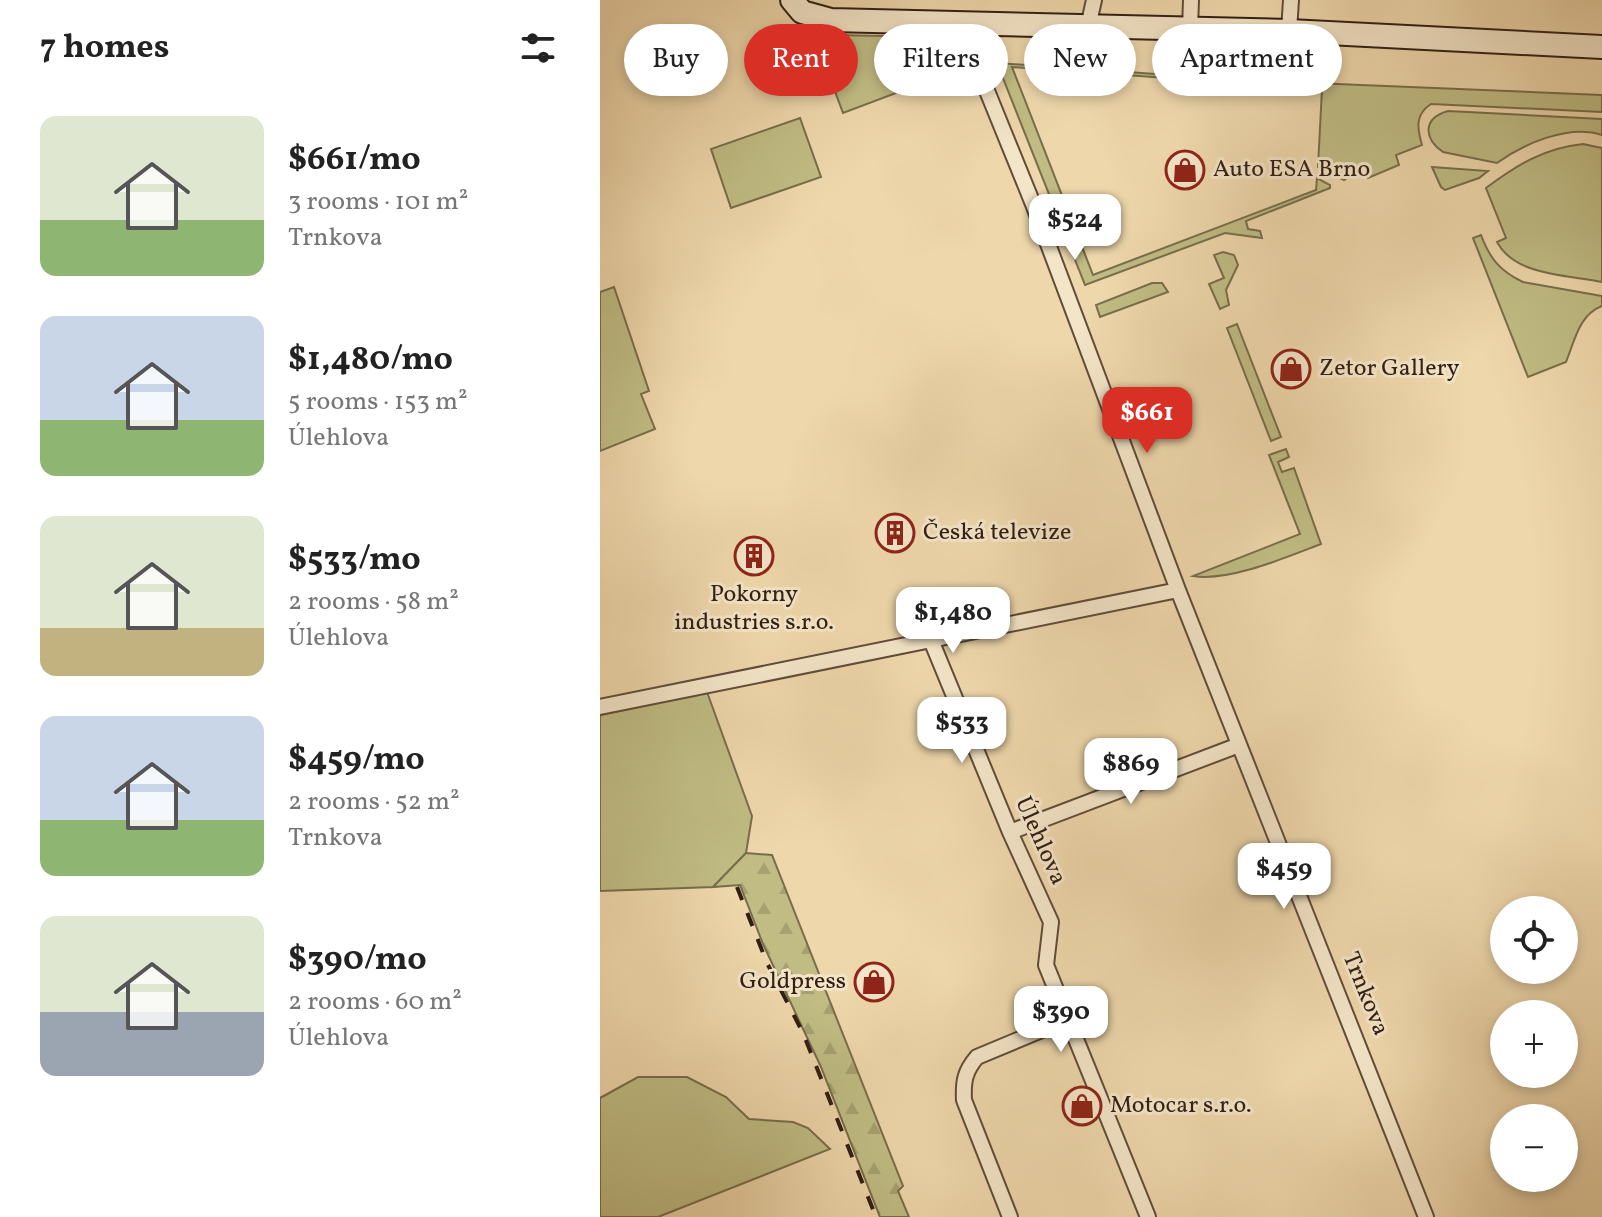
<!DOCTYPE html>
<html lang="en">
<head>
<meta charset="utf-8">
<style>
  :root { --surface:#fff; --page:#f2f2f2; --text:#222; --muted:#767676; --accent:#d93025 }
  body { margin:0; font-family:Vollkorn,serif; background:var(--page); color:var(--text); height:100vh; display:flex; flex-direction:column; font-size:30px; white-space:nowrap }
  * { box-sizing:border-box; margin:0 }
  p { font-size:26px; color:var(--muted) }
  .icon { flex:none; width:44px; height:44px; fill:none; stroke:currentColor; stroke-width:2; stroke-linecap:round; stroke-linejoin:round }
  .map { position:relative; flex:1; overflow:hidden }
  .sheet { display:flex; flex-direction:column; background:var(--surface); width:600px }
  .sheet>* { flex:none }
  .hud { position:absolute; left:24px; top:24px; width:760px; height:72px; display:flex; gap:16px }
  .buttons { position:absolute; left:890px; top:896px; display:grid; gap:16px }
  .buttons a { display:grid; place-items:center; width:88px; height:88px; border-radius:50%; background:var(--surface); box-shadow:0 4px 12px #0003; font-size:40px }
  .price { position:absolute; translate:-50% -68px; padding:0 18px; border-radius:16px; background:#fff; color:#222; font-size:26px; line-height:52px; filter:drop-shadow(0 2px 4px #0008) }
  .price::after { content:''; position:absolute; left:50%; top:48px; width:24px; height:18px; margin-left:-12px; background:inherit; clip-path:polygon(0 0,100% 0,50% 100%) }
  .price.active { background:var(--accent); color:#fff }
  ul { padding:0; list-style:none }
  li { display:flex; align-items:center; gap:24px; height:200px; padding:0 40px }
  li span { display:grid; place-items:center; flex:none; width:224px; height:160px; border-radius:16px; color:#555 }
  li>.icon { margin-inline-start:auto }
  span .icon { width:96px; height:96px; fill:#fffc; stroke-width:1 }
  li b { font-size:34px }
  h2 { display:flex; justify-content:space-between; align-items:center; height:96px; padding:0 40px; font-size:34px }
  .chip { padding:0 28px; border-radius:36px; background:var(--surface); box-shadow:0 4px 12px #0003; font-size:28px; line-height:72px }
  .chip.active { background:var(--accent); color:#fff }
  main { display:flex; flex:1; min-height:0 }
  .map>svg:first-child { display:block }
  .green { fill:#c0bc84; stroke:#786d4c; stroke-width:2 }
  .forest { fill:url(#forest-firs); stroke:#786d4c; stroke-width:2 }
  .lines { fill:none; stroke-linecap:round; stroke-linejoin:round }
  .street-casing { stroke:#604c3a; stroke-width:18 }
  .secondary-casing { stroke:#311e14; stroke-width:26 }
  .street { stroke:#f4e5c8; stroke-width:14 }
  .secondary { stroke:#f4e5c8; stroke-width:22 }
  .rail { stroke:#311e14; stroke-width:4; stroke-dasharray:14 14; stroke-linecap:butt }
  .labels { text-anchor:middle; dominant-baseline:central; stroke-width:6; stroke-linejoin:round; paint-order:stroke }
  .poi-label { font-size:24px; fill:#311e14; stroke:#f4e5c8; text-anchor:start }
  .street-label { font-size:24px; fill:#311e14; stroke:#f4e5c8 }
</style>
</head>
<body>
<main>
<section class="sheet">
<h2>7 homes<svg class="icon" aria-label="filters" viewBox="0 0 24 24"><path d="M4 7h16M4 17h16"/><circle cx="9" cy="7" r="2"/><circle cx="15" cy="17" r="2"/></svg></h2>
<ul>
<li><span style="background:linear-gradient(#dfe7d0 65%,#8fb573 0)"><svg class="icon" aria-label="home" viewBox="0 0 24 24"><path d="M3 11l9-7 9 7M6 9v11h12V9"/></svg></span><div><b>$661/mo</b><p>3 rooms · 101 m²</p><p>Trnkova</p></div></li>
<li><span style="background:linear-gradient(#c9d6e8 65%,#8fb573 0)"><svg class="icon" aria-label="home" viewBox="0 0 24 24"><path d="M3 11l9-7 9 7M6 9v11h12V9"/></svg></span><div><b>$1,480/mo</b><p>5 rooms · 153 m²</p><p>Úlehlova</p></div></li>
<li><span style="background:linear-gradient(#dfe7d0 70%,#c2b280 0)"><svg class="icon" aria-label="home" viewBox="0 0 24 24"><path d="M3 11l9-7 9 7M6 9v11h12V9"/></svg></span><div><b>$533/mo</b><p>2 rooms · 58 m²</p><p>Úlehlova</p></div></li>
<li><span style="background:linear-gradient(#c9d6e8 65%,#8fb573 0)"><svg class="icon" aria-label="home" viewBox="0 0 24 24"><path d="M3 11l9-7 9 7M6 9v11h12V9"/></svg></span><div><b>$459/mo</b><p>2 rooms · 52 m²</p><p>Trnkova</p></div></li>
<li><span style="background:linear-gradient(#dfe7d0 60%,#9aa5b1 0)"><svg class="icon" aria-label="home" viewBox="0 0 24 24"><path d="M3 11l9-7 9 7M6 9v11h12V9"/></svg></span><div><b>$390/mo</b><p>2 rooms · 60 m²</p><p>Úlehlova</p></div></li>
</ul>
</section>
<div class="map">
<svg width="1002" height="1217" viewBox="0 0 1002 1217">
  <defs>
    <pattern id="forest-firs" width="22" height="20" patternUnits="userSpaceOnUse" patternTransform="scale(2)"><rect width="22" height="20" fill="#c0bc84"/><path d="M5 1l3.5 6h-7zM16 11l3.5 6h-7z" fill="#a5a171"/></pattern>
  </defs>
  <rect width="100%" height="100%" fill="#eed7ab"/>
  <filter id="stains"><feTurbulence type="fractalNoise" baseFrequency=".0025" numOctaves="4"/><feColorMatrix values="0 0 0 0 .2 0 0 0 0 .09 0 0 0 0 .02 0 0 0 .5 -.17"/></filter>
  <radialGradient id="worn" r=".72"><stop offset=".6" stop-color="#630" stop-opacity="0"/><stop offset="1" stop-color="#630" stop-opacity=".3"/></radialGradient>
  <path class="green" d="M 234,35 L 335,37 L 341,41 L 352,72 L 243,113 L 219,48 Z
    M 397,63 L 642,80 L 1002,95 L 1002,112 L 831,104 C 815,114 817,128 822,145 L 796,155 L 799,165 L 768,178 L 763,167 L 744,180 L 718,167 L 722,89 L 412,67 L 493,275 L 716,190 L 717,178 L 730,185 L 730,188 L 646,221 L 648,229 L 660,231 L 662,238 L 625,233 L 485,285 Z
    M 848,111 L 1002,119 L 1002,135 C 969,124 925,143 897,163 L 843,152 C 823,138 823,118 848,111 Z
    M 200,118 L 221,177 L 131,208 L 111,149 Z
    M 983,144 L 1002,148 L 1002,282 C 968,275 915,276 897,242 L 906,238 L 886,188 C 917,165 944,148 983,144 Z
    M 832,167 L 888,171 L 879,178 L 845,190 L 841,187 Z
    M 881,235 C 890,259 900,271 923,282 L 1002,296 L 1002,306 C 979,315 975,340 966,362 L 928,377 L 873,238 Z
    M 623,252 L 634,255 L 638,265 L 626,290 L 629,305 L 620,309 L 609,284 L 624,278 L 614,255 Z
    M 552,283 L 562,283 L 568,292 L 500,317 L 496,305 Z
    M 14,287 L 49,391 L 41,394 L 55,429 L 0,451 L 0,292 Z
    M 637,324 L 681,437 L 671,441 L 627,328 Z
    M 686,449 L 689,457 L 678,462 L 682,472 L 694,468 L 721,544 C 687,557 629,582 593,576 L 700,534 L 669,455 Z
    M 107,692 L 152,816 L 146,853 L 113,887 L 0,891 L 0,715 Z
    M 38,1077 L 87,1077 L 126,1097 L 149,1119 L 193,1122 L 208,1128 L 230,1149 L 58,1217 L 0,1217 L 0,1098 Z"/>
  <path class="forest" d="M 146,853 L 172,855 L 303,1186 L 298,1191 L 309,1217 L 280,1217 L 221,1067 L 163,944 L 140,885 L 113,887 Z"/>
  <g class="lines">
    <defs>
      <path id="street" d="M 367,22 L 368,44 L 433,204 L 578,590 L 826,1217
        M 488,27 L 494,0
        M 590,29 L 591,0
        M 689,31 L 691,0
        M 331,640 L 410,832 L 451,922 L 446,965 L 548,1217
        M 0,707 L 578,590
        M 410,832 L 639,745
        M 410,1217 L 364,1100 C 363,1081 365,1071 377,1057 L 468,1019"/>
      <path id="secondary" d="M 192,0 L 202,12 L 231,20 L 689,31 L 1002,47"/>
    </defs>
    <use href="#street" class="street-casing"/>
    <use href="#secondary" class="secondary-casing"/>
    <use href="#street" class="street"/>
    <use href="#secondary" class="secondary"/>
    <path class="rail" d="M 137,887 L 167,963 L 203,1033 L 276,1217"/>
  </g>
  <defs>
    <symbol id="shop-ring" viewBox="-11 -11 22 22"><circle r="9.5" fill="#f4e5c8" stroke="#8f2418" stroke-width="1.5"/><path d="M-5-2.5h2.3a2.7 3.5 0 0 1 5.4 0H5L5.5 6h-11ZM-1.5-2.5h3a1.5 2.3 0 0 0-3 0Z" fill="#8f2418"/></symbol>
    <symbol id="building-ring" viewBox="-11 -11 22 22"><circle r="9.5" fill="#f4e5c8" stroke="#8f2418" stroke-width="1.5"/><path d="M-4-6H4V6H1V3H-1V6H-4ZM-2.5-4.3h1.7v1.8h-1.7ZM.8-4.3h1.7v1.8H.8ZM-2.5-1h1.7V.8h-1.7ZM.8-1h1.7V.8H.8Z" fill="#8f2418"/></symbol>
  </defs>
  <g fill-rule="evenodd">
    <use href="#shop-ring" x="563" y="148" width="44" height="44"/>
    <use href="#shop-ring" x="669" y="347" width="44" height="44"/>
    <use href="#building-ring" x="273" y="511" width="44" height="44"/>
    <use href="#building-ring" x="132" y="534" width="44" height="44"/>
    <use href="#shop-ring" x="252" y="960" width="44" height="44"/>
    <use href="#shop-ring" x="460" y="1084" width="44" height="44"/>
  </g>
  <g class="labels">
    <g class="poi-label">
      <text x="613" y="170">Auto ESA Brno</text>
      <text x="719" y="369">Zetor Gallery</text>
      <text x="323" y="533">Česká televize</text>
      <text x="154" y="595" text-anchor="middle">Pokorny<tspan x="154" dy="28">industries s.r.o.</tspan></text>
      <text x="246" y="982" text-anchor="end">Goldpress</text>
      <text x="510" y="1106">Motocar s.r.o.</text>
    </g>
    <g class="street-label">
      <text transform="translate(440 841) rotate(66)">Úlehlova</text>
      <text transform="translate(765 994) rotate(68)">Trnkova</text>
    </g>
  </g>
  <rect width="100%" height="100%" filter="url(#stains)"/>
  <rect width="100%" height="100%" fill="url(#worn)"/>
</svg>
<div class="buttons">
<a><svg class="icon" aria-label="locate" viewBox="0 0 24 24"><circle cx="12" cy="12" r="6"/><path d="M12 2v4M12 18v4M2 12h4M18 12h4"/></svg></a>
<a>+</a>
<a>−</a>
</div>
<b class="price" style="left:475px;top:262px">$524</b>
<b class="price active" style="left:547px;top:455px">$661</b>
<b class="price" style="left:353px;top:655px">$1,480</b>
<b class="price" style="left:362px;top:765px">$533</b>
<b class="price" style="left:531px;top:806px">$869</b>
<b class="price" style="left:684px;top:911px">$459</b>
<b class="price" style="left:461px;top:1054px">$390</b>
<div class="hud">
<a class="chip">Buy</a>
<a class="chip active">Rent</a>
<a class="chip">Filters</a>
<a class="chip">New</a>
<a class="chip">Apartment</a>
</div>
</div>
</main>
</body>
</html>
